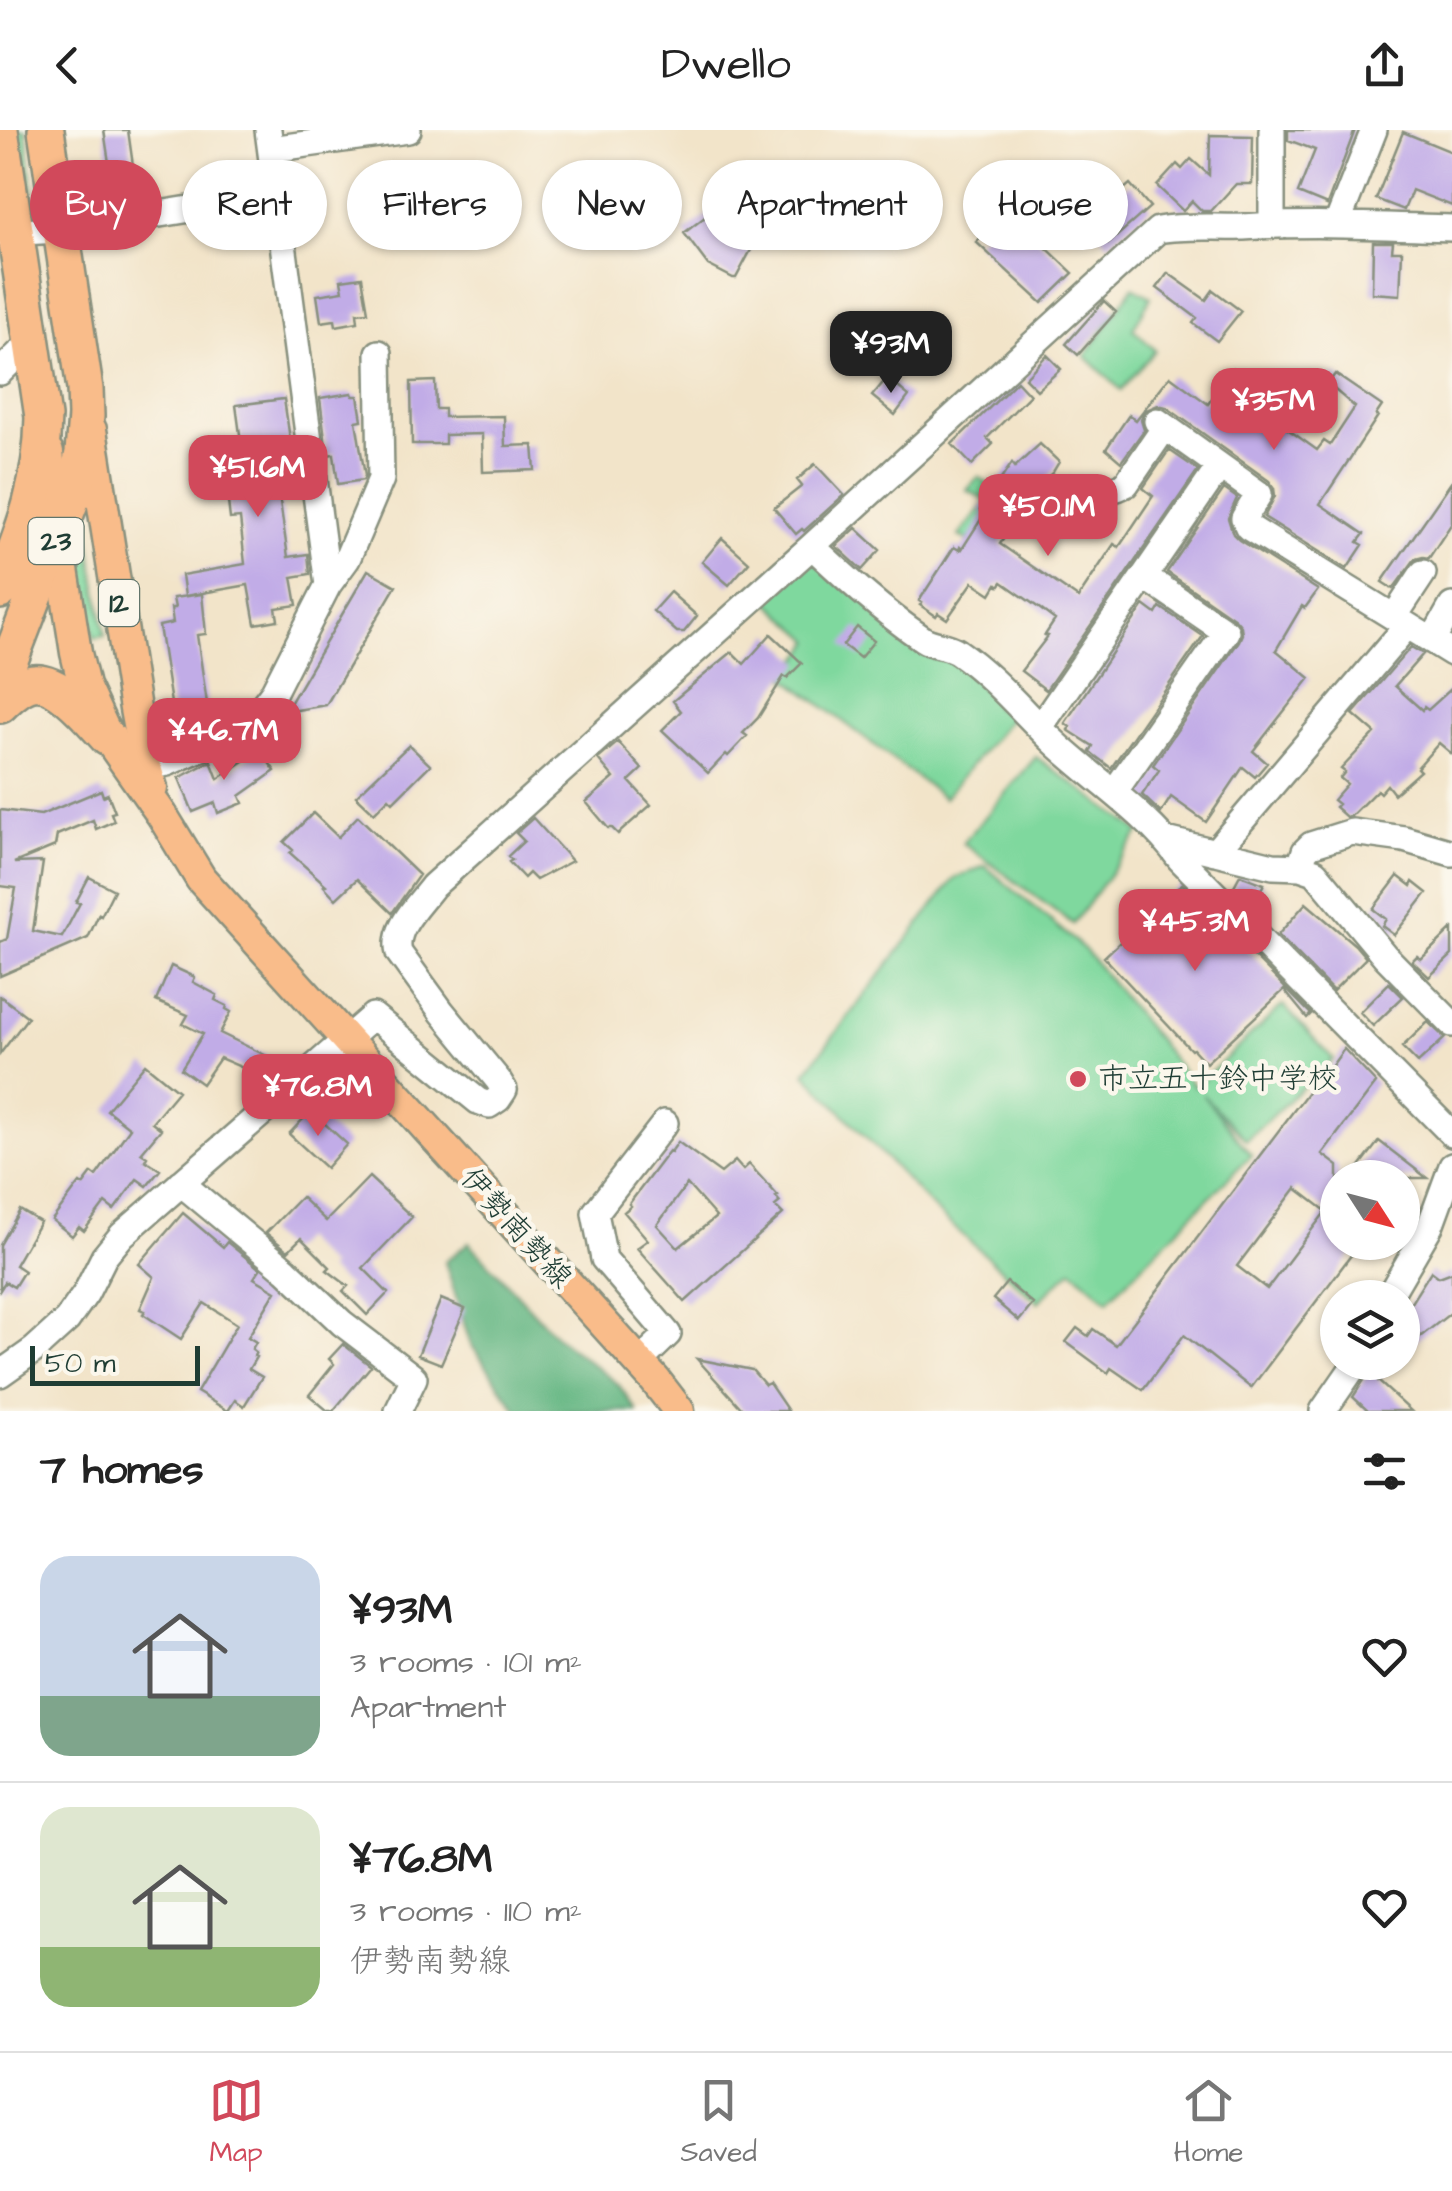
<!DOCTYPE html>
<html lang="en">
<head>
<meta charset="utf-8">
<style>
  :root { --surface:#fff; --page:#f6f6f6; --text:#222; --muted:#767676; --line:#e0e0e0; --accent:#d1495b }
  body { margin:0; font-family:"Architects Daughter","Klee One",sans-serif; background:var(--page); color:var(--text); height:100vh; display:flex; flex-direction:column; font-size:38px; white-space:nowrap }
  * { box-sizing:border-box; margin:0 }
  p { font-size:32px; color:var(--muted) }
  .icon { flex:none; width:55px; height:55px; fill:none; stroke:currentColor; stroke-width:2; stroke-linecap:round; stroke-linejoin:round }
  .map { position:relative; height:1281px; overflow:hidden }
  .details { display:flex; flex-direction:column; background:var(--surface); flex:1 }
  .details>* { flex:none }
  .guide { position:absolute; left:30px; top:30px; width:1392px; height:90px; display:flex; gap:20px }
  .needle { width:65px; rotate:126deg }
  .fabs { position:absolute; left:1320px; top:1030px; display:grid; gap:20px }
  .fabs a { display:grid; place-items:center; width:100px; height:100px; border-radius:50%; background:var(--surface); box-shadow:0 2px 8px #0004; font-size:50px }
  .scale { position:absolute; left:30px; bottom:25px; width:170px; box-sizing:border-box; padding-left:10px; border:5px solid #1f3d34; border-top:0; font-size:28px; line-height:35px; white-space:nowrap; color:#1f3d34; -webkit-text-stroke:8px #fbf7ec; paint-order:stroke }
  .price { position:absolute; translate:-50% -85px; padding:0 22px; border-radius:20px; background:var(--accent); color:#fff; font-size:32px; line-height:65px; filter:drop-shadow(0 2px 5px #0008) }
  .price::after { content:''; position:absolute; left:50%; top:60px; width:30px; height:22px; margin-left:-15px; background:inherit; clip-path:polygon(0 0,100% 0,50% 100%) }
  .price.selected { background:#222; color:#fff }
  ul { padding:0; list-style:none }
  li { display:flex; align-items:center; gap:30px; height:250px; padding:0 40px }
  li+li { border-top:2px solid var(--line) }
  li span { display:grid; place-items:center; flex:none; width:280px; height:200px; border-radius:30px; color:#555 }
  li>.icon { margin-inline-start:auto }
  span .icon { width:120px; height:120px; fill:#fffc; stroke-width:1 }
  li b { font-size:42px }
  h2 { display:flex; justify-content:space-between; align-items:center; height:120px; padding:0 40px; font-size:42px }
  .chip { padding:0 35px; border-radius:45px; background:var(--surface); box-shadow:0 2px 8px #0004; font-size:35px; line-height:90px }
  .chip.selected { background:var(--accent); color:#fff }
  header { display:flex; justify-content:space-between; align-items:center; height:130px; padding:0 40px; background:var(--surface); font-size:45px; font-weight:600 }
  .tab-bar { display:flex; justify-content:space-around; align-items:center; height:140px; border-top:2px solid var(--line); background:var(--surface); font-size:28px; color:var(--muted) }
  .tab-bar a { display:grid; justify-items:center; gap:5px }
  .tab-bar .selected { color:var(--accent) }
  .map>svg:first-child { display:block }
  .green { fill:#7fd89e; stroke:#4f8a69; stroke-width:2.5 }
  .forest { fill:#67b885; stroke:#437a5c; stroke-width:2.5 }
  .building { fill:#c1ace7; fill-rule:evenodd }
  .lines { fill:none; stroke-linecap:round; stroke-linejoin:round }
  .minor-casing { stroke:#88907e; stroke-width:30 }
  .major-casing { stroke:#88907e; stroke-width:35 }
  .highway-casing { stroke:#88907e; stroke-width:40 }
  .minor { stroke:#fff; stroke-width:25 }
  .major { stroke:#f9bc8a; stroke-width:30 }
  .highway { stroke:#f9bc8a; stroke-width:35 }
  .poi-dot { fill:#d1495b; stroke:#fbf7ec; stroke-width:4 }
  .labels { text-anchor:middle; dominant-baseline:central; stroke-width:9; stroke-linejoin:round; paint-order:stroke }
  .shield { fill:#fbf7ec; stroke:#61756b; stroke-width:2.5 }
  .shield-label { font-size:28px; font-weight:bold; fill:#1f3d34 }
  .poi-label { font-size:30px; fill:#1f3d34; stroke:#fbf7ec; text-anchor:start }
  .street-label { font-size:30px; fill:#1f3d34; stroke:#fbf7ec }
</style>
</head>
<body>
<header><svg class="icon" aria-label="back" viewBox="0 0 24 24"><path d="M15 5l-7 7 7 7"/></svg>Dwello<svg class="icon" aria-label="share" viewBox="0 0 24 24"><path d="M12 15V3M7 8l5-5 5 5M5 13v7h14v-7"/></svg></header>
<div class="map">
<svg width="1452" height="1281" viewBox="0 0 1452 1281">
  <rect width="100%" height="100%" fill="#fbf7ec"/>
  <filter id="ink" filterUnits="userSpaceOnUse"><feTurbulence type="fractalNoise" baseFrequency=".01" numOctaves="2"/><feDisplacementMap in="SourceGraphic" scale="20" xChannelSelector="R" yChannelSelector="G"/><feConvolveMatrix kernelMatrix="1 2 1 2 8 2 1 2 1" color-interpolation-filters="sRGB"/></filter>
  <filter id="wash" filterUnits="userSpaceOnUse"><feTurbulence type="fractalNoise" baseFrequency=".0048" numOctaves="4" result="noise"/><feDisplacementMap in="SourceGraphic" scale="40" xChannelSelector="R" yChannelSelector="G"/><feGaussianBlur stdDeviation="2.25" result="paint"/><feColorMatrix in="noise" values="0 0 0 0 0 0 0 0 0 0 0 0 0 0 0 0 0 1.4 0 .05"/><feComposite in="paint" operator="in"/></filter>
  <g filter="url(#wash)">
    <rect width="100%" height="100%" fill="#f2e4c9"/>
    <path class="green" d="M 16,0 L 26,0 L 33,63 L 25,62 Z
      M 1133,157 L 1151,167 L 1133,199 L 1155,220 L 1121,260 L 1085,226 Z
      M 979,347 L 1007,369 L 978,415 L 959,406 L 987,371 L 967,360 Z
      M 87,397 L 105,506 L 94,508 L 73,399 Z
      M 808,428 L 950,525 L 1011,584 L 1008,591 L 944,668 L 786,548 L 812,511 L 764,468 Z
      M 1036,627 L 1140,702 L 1073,794 L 963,713 Z
      M 985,736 L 1084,819 L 1195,957 L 1283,875 L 1333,929 L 1246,1010 L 1202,964 L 1251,1025 L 1108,1170 L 1072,1139 L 1038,1172 L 937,1082 L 805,943 L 955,748 Z"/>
    <path class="forest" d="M 469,1112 L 558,1208 L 618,1254 L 637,1281 L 518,1281 L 470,1213 L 445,1132 Z"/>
    <g id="blocks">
      <path class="building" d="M 104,0 L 128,0 L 138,71 L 104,76 L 102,61 L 113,59 Z
        M 1288,0 L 1355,0 L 1327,75 L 1298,63 L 1315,20 L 1288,10 Z
        M 1403,2 L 1452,22 L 1452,76 L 1412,60 L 1404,80 L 1376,69 Z
        M 1210,5 L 1253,6 L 1252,54 L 1236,54 L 1211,81 L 1202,81 L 1192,71 L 1183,81 L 1157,56 L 1177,34 L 1182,39 L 1191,29 L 1209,45 Z
        M 1094,41 L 1117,65 L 1130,54 L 1150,77 L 1108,114 L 1094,98 L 1096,96 L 1068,65 Z
        M 732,53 L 768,72 L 760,87 L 767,90 L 736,148 L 733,148 L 708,135 L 684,103 L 709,84 L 714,86 Z
        M 1032,65 L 1053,84 L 1033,105 L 1073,143 L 1042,173 L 976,112 L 990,99 L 995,104 Z
        M 1373,112 L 1393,112 L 1392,121 L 1402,121 L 1400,165 L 1372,163 Z
        M 1168,143 L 1206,170 L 1213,160 L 1241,181 L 1217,211 L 1193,193 L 1197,188 L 1157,158 Z
        M 362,147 L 368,182 L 357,183 L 358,192 L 336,196 L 335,190 L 321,192 L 317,165 L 343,161 L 341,150 Z
        M 1104,171 L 1116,182 L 1078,225 L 1066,214 Z
        M 1047,225 L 1061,239 L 1037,260 L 1025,248 Z
        M 1233,238 L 1273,264 L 1270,269 L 1280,276 L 1272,288 L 1317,320 L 1324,311 L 1330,315 L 1355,277 L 1328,254 L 1335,244 L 1382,276 L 1376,285 L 1378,286 L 1320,374 L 1364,404 L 1358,412 L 1363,415 L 1347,439 L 1264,387 L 1275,366 L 1274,358 L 1269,351 L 1166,277 L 1158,275 L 1144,281 L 1141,290 L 1144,300 L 1121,332 L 1106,319 L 1129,285 L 1136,290 L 1170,246 L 1208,274 Z
        M 887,248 L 909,266 L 895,285 L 872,266 Z
        M 435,251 L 436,279 L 444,279 L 444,287 L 504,286 L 505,316 L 533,315 L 535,340 L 483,342 L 482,304 L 445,305 L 445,314 L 412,314 L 411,252 Z
        M 1017,251 L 1030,265 L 987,308 L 993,314 L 972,335 L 952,314 Z
        M 352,263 L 353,266 L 358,266 L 362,290 L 356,291 L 365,346 L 363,350 L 338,354 L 334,324 L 327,325 L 320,268 Z
        M 284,269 L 290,309 L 285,310 L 286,314 L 272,316 L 288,427 L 308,424 L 310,444 L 292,447 L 297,475 L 276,478 L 278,490 L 255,494 L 248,455 L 185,466 L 182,445 L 245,434 L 240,388 L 230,389 L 226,355 L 241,353 L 239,342 L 245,341 L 236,275 Z
        M 1040,314 L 1059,332 L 1053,342 L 1032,362 L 1035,365 L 1016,383 L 1019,386 L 1000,414 L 1078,468 L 1114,414 L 1119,417 L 1153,366 L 1143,358 L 1169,320 L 1198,340 L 1046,560 L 1021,541 L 1048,506 L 1045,505 L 1055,490 L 1039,478 L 1002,452 L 999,456 L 997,454 L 991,464 L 973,452 L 947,489 L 938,483 L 936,486 L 920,475 L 922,473 L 919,471 L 954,417 L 959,420 L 960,417 L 962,419 L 985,383 L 980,380 L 1012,333 L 1015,337 Z
        M 815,334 L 844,365 L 804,401 L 802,399 L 796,404 L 774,378 L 802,356 L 797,350 Z
        M 1452,351 L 1452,393 L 1429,428 L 1423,427 L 1415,429 L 1393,459 L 1382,452 Z
        M 1224,359 L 1237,368 L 1228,388 L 1233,404 L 1239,410 L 1318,460 L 1305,478 L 1302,476 L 1276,520 L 1310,548 L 1253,621 L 1267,633 L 1255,647 L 1243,637 L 1206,692 L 1171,667 L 1161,683 L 1142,665 L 1159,640 L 1153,635 L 1239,511 L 1242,504 L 1241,496 L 1235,489 L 1167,442 Z
        M 856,398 L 880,420 L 862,440 L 836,416 Z
        M 722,408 L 749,432 L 729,455 L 702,432 Z
        M 368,440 L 396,456 L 326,575 L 285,582 Z
        M 670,462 L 697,486 L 684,502 L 677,502 L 653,481 Z
        M 202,464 L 206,504 L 197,505 L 210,594 L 175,599 L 159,496 L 173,493 L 171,478 L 175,478 L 173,468 Z
        M 1144,475 L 1156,484 L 1160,477 L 1203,506 L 1111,638 L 1090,622 L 1093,616 L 1068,600 L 1070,597 L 1065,593 Z
        M 857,497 L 874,511 L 860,528 L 843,515 Z
        M 771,504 L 802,533 L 787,548 L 784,546 L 758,588 L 743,603 L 747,606 L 728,626 L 726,624 L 708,643 L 662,600 L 681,581 L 673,571 L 732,522 L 744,534 Z
        M 1411,517 L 1423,524 L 1395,556 L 1422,580 L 1424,577 L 1428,580 L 1452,558 L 1452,624 L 1439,613 L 1417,638 L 1420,641 L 1394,664 L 1387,655 L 1380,663 L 1377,660 L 1351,686 L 1346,687 L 1335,677 L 1338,674 L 1333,670 L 1347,654 L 1340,648 L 1345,642 L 1341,639 L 1375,603 L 1353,584 Z
        M 618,612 L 642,639 L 629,651 L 651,675 L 618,704 L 612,698 L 608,698 L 586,672 L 614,648 L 598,629 Z
        M 409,615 L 430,635 L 393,672 L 389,668 L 374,683 L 356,666 Z
        M 260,620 L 275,641 L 240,666 L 243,673 L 218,683 L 215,673 L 193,682 L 179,648 L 211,631 L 218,649 Z
        M 101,660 L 103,666 L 108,664 L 115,682 L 111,683 L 114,691 L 96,699 L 93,690 L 57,705 L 55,716 L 14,733 L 43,732 L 33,801 L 62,807 L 80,773 L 76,772 L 89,747 L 114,760 L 101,786 L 99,784 L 88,808 L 0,846 L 0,812 L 7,809 L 16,758 L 0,756 L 0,680 L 41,685 Z
        M 313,683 L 338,707 L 358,686 L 419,745 L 392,783 L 357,749 L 336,769 L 324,756 L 326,755 L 290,723 L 293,720 L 284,712 Z
        M 533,688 L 572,731 L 536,750 L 529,743 L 524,748 L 509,732 L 512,730 L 508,726 L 524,711 L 516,703 Z
        M 1240,745 L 1264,754 L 1255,770 L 1233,758 Z
        M 1398,746 L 1411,756 L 1413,752 L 1427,763 L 1394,805 L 1382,796 L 1386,789 L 1373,779 Z
        M 1182,754 L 1311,884 L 1307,888 L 1284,860 L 1206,933 L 1193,919 L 1191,920 L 1104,827 Z
        M 1306,773 L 1355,815 L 1366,828 L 1333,861 L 1278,805 Z
        M 1452,799 L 1452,825 L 1429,847 L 1412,831 L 1417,826 L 1421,829 Z
        M 171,836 L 195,847 L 193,852 L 217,865 L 215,870 L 227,876 L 226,879 L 231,882 L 220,903 L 271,928 L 284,942 L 270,954 L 264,947 L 220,928 L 202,954 L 181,939 L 203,904 L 183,894 L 188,885 L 156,871 Z
        M 1389,853 L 1403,867 L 1373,896 L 1360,882 Z
        M 0,866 L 28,887 L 0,924 Z
        M 1428,892 L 1445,908 L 1418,933 L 1402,917 Z
        M 1344,919 L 1376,953 L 1322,1024 L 1338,1036 L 1338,1112 L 1361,1112 L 1251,1258 L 1184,1205 L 1143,1260 L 1111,1238 L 1108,1243 L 1066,1212 L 1077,1198 L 1088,1206 L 1093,1199 L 1116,1215 L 1317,950 L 1320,952 ZM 1296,1058 L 1326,1081 L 1267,1159 L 1237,1136 Z
        M 145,934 L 178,961 L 152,992 L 161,999 L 141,1023 L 147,1027 L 145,1030 L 160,1040 L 147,1056 L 137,1049 L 114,1080 L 105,1073 L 84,1101 L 79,1097 L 72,1106 L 52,1090 L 80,1053 L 83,1055 L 92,1043 L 96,1046 L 130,998 L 107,980 Z
        M 311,981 L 347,1014 L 326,1038 L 289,1004 Z
        M 1379,1011 L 1427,1048 L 1351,1048 Z
        M 678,1012 L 721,1043 L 735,1031 L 743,1040 L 749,1034 L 778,1066 L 776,1067 L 780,1072 L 775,1076 L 783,1084 L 685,1172 L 637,1118 L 648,1110 L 624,1082 L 631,1076 L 629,1074 L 669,1021 L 671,1022 ZM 687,1054 L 716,1087 L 678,1118 L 657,1095 Z
        M 369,1047 L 412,1087 L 363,1138 L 388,1163 L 367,1185 L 343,1161 L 348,1156 L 327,1140 L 330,1137 L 301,1108 L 288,1121 L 266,1103 L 301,1067 L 326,1091 Z
        M 20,1080 L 40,1092 L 15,1135 L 24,1141 L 14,1157 L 5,1152 L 0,1160 L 0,1115 Z
        M 183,1083 L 223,1117 L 227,1112 L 260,1139 L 254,1148 L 276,1161 L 248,1207 L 256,1212 L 252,1219 L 256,1222 L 254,1226 L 256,1227 L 249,1239 L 262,1247 L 244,1276 L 235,1270 L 228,1281 L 197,1262 L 237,1194 L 204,1173 L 181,1209 L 143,1184 L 145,1181 L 140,1179 L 154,1147 L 139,1134 Z
        M 1431,1141 L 1439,1147 L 1452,1142 L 1452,1182 L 1402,1221 L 1402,1187 Z
        M 1007,1152 L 1033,1174 L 1019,1191 L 993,1169 Z
        M 441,1169 L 465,1179 L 441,1234 L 418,1225 Z
        M 343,1214 L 371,1236 L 333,1281 L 328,1281 L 309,1265 L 334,1234 L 329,1229 Z
        M 697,1229 L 752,1240 L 765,1255 L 769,1253 L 788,1281 L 744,1281 Z
        M 1373,1232 L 1390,1232 L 1378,1251 L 1411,1281 L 1368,1281 L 1353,1267 L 1370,1241 Z"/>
    </g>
  </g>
  <g filter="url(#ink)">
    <use href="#blocks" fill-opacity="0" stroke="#88907e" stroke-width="2.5"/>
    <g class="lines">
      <defs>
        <path id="minor" d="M 268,0 L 328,455
          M 271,19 L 408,0
          M 1272,94 L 1272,0
          M 1337,94 L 1374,0
          M 0,103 L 61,100 L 276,65
          M 0,242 L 31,212
          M 1157,291 L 1259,364 L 1244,388 L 1248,397 L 1452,523
          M 1117,358 L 1126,354 L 1165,297
          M 812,416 C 847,449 882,481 923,509 C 933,516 947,514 958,522 C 993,546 1021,580 1052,610 C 1094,650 1145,681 1180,729 L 1452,1004
          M 1394,487 L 1423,443
          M 1432,511 L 1452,476
          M 1040,597 L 1220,336
          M 146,638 L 167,633 L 212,613 L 237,599 L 258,582 L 274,561 L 328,455 L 347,429 L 381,349 L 379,223
          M 1114,662 L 1226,502 L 1144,446
          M 1166,710 L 1273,736 L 1300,737 L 1315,742 L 1385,826 L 1452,894
          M 1215,722 L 1407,496
          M 1300,737 L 1305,721 L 1311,715 L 1352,702 L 1404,709 L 1452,723
          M 181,1053 L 286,1140 L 342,1193 L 414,1248 L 398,1281
          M 1388,1168 L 1430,1096 L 1452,1036
          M 639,1232 L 668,1204 L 604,1129 L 595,1083 L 665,993
          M 0,1244 L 34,1220 L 67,1190 L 86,1163 L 104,1127 L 122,1105 L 373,886 L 478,971 L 489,975 L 498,969 L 504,960 L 498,950 L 442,882 L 399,823 C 392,799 419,775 433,756 L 812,416 L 1158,100 C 1186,95 1214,98 1243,97 C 1312,92 1382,96 1452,98
          M 1323,1281 L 1357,1232"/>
        <path id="major" d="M 91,300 L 135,579 L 146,638 L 152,658
          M 48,323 L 58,407 L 76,523 L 84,556 L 108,608 L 162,685 L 201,749 L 655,1250 L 679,1281"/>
        <path id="highway" d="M 0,461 C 24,399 42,355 43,287 L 0,0
          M 0,556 L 75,360 L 83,323 L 86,286 L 85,259 L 46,0
          M 0,575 C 9,566 21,555 33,553 C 60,549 92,591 108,608"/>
      </defs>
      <use href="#minor" class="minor-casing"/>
      <use href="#major" class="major-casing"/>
      <use href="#highway" class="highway-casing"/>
      <use href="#minor" class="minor"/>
      <use href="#major" class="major"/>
      <use href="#highway" class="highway"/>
    </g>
  </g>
  <circle class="poi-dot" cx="1078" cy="949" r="10"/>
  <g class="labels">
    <g class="shield">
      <rect x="28.5" y="388" width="55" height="46" rx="8"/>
      <rect x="99" y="450" width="40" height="46" rx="8"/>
    </g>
    <g class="shield-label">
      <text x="56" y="411">23</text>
      <text x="119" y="473">12</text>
    </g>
    <g class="poi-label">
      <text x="1098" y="949">市立五十鈴中学校</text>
    </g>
    <g class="street-label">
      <text transform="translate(516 1098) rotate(48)">伊勢南勢線</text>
    </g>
  </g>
</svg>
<div class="fabs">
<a><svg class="needle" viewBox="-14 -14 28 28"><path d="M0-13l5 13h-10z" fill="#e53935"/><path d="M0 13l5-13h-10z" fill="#767676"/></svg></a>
<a><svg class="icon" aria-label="layers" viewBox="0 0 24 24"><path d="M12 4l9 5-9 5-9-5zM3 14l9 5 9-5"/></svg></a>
</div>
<div class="scale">50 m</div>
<b class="price selected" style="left:891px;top:266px">¥93M</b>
<b class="price" style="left:1274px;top:323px">¥35M</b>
<b class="price" style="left:258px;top:390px">¥51.6M</b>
<b class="price" style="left:1048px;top:429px">¥50.1M</b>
<b class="price" style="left:224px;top:653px">¥46.7M</b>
<b class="price" style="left:1195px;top:844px">¥45.3M</b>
<b class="price" style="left:318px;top:1009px">¥76.8M</b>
<div class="guide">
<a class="chip selected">Buy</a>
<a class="chip">Rent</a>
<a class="chip">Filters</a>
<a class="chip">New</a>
<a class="chip">Apartment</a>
<a class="chip">House</a>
</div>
</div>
<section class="details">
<h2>7 homes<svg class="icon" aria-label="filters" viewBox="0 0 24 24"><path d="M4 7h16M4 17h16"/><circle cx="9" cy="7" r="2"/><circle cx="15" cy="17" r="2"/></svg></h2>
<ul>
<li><span style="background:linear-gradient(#c9d6e8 70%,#7fa58c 0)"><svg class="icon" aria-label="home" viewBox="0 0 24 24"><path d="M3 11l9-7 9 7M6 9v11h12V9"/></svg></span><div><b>¥93M</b><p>3 rooms · 101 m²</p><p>Apartment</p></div><svg class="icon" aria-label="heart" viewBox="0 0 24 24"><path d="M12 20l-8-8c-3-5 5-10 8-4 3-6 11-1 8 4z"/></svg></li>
<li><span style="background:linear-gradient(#dfe7d0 70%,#8fb573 0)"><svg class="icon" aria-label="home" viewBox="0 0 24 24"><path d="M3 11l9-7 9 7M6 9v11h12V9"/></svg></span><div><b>¥76.8M</b><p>3 rooms · 110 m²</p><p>伊勢南勢線</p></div><svg class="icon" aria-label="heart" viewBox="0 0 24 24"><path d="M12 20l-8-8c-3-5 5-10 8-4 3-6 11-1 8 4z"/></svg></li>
</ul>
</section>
<nav class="tab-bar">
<a class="selected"><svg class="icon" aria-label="map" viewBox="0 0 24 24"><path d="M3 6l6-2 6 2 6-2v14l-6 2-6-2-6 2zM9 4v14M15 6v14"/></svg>Map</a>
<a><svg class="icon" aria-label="saved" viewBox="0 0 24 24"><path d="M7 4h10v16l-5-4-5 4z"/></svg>Saved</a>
<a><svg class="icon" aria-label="home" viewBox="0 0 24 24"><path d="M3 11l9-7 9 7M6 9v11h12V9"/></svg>Home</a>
</nav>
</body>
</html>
